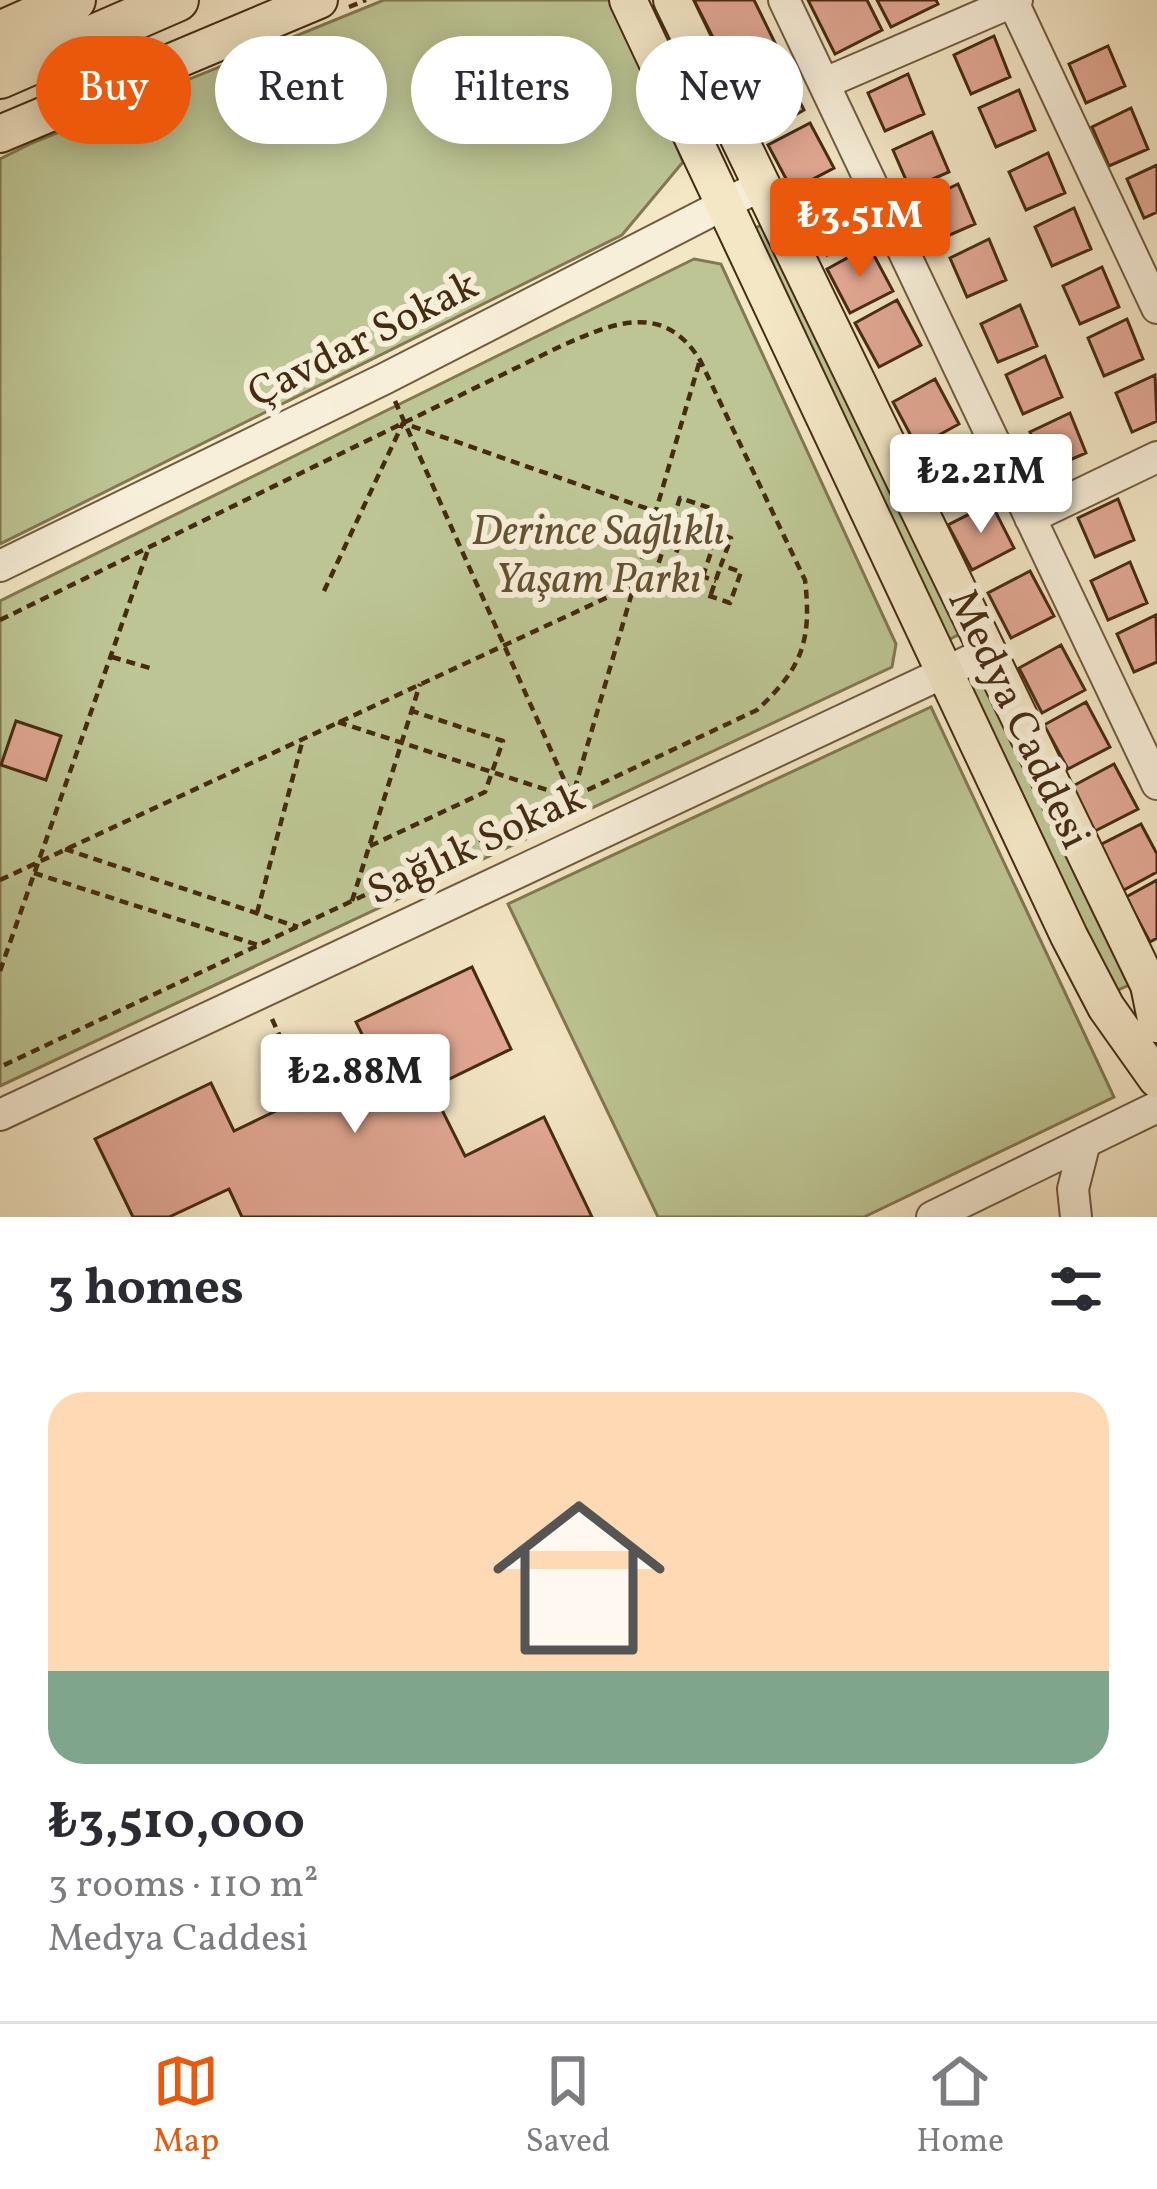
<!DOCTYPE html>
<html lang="en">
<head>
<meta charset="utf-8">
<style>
  :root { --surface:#fff; --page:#f7f7f7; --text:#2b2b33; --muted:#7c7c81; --line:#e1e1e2; --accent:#ea580c }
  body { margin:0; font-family:Vollkorn,serif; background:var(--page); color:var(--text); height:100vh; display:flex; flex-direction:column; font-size:45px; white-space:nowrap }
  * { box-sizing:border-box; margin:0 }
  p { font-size:39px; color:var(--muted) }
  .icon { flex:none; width:66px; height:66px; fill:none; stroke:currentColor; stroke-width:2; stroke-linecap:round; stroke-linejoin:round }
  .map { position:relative; height:1217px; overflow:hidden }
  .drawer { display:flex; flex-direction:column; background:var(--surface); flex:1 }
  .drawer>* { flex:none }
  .hud { position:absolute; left:36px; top:36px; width:1086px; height:108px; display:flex; gap:24px }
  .price { position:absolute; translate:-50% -102px; padding:0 27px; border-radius:12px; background:#fff; color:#222; font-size:39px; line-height:78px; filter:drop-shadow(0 3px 6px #0008) }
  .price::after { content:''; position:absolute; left:50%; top:72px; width:36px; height:27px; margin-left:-18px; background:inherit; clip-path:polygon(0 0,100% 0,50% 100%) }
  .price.current { background:var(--accent); color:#fff }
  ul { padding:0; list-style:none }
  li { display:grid; align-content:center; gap:24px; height:636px; padding:0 48px }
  li span { display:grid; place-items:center; height:372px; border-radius:36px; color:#555 }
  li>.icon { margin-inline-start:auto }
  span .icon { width:216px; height:216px; fill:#fffc; stroke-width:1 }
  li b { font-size:51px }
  h2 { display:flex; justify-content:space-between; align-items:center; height:144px; padding:0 48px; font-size:51px }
  .chip { padding:0 42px; border-radius:54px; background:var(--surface); box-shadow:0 6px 30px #0003; font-size:42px; line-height:108px }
  .chip.current { background:var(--accent); color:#fff }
  .tab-bar { display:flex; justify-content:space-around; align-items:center; height:168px; border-top:3px solid var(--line); background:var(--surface); font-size:33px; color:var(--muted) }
  .tab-bar a { display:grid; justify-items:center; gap:6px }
  .tab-bar .current { color:var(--accent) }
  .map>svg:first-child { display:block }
  .green { fill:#bdc594; stroke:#827852; stroke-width:3 }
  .building { fill:#e3a894; stroke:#462b11; stroke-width:3 }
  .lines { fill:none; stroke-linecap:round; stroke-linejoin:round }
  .minor-casing { stroke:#725a3e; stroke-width:34 }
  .major-casing { stroke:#462b11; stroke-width:40 }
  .highway-casing { stroke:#462b11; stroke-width:46 }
  .path { stroke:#462b11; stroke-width:4.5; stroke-dasharray:9 6; stroke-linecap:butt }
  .minor { stroke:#f8efda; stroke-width:30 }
  .major { stroke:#f4e7c6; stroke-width:36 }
  .highway { stroke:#f4e7c6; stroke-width:42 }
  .labels { text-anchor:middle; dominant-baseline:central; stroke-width:12; stroke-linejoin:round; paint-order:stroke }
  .street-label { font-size:42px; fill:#462b11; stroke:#f8efda }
  .park-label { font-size:42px; font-style:italic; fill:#645232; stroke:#f8efda }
</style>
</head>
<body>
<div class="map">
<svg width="1157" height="1217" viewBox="0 0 1157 1217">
  <rect width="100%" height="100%" fill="#f4e7c6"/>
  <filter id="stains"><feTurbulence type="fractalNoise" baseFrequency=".00167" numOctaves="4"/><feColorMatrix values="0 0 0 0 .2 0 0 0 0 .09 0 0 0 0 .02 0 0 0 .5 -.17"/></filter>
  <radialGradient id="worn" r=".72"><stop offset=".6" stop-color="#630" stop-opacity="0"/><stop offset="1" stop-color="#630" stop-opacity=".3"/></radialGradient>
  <path class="green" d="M 384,0 L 615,0 L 683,162 L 622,235 L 0,544 L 0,159 L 32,143 Z
    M 769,221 L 966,631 L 942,643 L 748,232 Z
    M 694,259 L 721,264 L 896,644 L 892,667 L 0,1086 L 0,601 Z
    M 987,676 L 1136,982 L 1111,993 L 966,686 Z
    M 931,707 L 1114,1097 L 864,1217 L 658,1217 L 508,904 Z"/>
  <path class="building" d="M 694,0 L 754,0 L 779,51 L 732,75 Z
    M 808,0 L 867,0 L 882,30 L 835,54 Z
    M 877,0 L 936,0 L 938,4 L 891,27 Z
    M 994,36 L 1010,77 L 971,94 L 954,55 Z
    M 1108,46 L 1125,86 L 1086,103 L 1069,64 Z
    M 782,66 L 804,110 L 764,133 L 738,88 Z
    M 908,74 L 924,114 L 885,131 L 868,93 Z
    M 1019,90 L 1035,130 L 996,147 L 979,108 Z
    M 1131,108 L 1148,149 L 1109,166 L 1092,127 Z
    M 810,123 L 834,168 L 792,190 L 768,145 Z
    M 932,132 L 949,172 L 910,189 L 893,150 Z
    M 1048,153 L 1065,193 L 1026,210 L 1009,172 Z
    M 1157,165 L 1157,212 L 1144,218 L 1127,179 Z
    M 958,184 L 975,224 L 936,241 L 919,203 Z
    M 845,188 L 869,233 L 827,255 L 803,210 Z
    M 1074,208 L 1091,249 L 1052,266 L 1035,227 Z
    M 989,239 L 1006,280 L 967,297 L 950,258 Z
    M 869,246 L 893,291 L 850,313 L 827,269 Z
    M 1102,267 L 1119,307 L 1080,324 L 1063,286 Z
    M 897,300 L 921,345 L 879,367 L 855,323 Z
    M 1020,305 L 1037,346 L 998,362 L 981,324 Z
    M 1127,319 L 1143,359 L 1104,376 L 1088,338 Z
    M 1045,356 L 1062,397 L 1023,414 L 1006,375 Z
    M 1155,375 L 1157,421 L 1132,432 L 1116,393 Z
    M 935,379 L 959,424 L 917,447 L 893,402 Z
    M 1070,413 L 1086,453 L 1047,470 L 1030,432 Z
    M 1118,499 L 1134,540 L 1095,557 L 1078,518 Z
    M 991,503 L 1014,548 L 972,570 L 948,525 Z
    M 1130,562 L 1147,603 L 1108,620 L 1091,581 Z
    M 1030,571 L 1054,616 L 1011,638 L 988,593 Z
    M 1156,615 L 1157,662 L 1134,672 L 1117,634 Z
    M 1061,645 L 1085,690 L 1042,713 L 1019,668 Z
    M 1086,702 L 1110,747 L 1068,769 L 1044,725 Z
    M 16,721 L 61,736 L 46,780 L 1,765 Z
    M 1114,764 L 1138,809 L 1095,831 L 1071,787 Z
    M 1141,824 L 1157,854 L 1157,872 L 1122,891 L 1098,846 Z
    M 1157,880 L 1157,938 L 1150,942 L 1126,897 Z
    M 472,967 L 511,1049 L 431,1088 L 465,1156 L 544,1117 L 592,1217 L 242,1217 L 229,1189 L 169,1217 L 133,1217 L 95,1139 L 211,1083 L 234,1131 L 376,1063 L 356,1022 Z"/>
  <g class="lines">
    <defs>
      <path id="minor" d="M 784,0 L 1157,784
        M 1013,2 L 1157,308
        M 825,83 L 1017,0
        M 1030,518 L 1157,457
        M 0,566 L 384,379 L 762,185
        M 0,1115 L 988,652
        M 932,1217 L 1157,1107
        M 1076,1217 L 1073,1189 L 1085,1142"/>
      <path id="major" d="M 628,0 L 1069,936 L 1106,1007 L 1157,1079
        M 672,0 L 1149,985 L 1157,1024
        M 0,134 L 319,0"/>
      <path id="highway" d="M 0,33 L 74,0
        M 0,77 L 177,0"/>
    </defs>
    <use href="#minor" class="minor-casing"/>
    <use href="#major" class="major-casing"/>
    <use href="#highway" class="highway-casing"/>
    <path class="path" d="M 349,7 L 366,0
      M 395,401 L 579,813
      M 684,538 L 713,548
      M 672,566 L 716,581
      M 654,577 L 680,498 L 710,508 L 703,529
      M 667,581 L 686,523
      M 324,591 L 403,423 L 731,538 L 721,565 L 741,572 L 730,603 L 640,572
      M 698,591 L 717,534
      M 711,594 L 721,565
      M 0,620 L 561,346 C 613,323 663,301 700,360 L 805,580 C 812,641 802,668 757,710 L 0,1067
      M 112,657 L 153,669
      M 338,722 L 572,798 L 700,360
      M 370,846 L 485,792 L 503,741 L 412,711
      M 65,849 L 298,927
      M 34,873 L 258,945
      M 0,880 L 636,584
      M 352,901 L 420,684
      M 257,913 L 303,739
      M 0,971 L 149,547
      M 272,1019 L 307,1096"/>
    <use href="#minor" class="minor"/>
    <use href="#major" class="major"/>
    <use href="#highway" class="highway"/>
  </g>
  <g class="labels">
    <g class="street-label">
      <text transform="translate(364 341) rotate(-27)">Çavdar Sokak</text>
      <text transform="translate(1017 720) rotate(65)">Medya Caddesi</text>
      <text transform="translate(477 846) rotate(-25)">Sağlık Sokak</text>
    </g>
    <g class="park-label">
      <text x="598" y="533">Derince Sağlıklı<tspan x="598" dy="48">Yaşam Parkı</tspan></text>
    </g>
  </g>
  <rect width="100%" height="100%" filter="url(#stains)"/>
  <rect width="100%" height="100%" fill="url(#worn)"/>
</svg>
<b class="price current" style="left:860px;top:280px">₺3.51M</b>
<b class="price" style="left:981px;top:536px">₺2.21M</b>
<b class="price" style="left:355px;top:1136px">₺2.88M</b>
<div class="hud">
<a class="chip current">Buy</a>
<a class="chip">Rent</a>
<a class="chip">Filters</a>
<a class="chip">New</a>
</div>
</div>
<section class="drawer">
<h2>3 homes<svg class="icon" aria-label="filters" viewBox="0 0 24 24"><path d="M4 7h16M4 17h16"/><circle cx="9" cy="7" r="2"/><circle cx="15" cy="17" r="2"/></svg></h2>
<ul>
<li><span style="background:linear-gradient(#ffd9b3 75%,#7fa58c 0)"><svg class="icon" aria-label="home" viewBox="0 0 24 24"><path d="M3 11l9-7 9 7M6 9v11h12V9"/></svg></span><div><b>₺3,510,000</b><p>3 rooms · 110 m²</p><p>Medya Caddesi</p></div></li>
</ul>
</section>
<nav class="tab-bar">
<a class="current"><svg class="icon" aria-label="map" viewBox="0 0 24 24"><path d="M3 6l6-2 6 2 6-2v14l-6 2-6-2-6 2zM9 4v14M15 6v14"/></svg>Map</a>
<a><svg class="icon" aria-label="saved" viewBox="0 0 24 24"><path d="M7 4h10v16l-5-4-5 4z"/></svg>Saved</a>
<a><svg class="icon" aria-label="home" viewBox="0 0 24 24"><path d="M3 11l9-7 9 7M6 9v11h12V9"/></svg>Home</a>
</nav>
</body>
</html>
